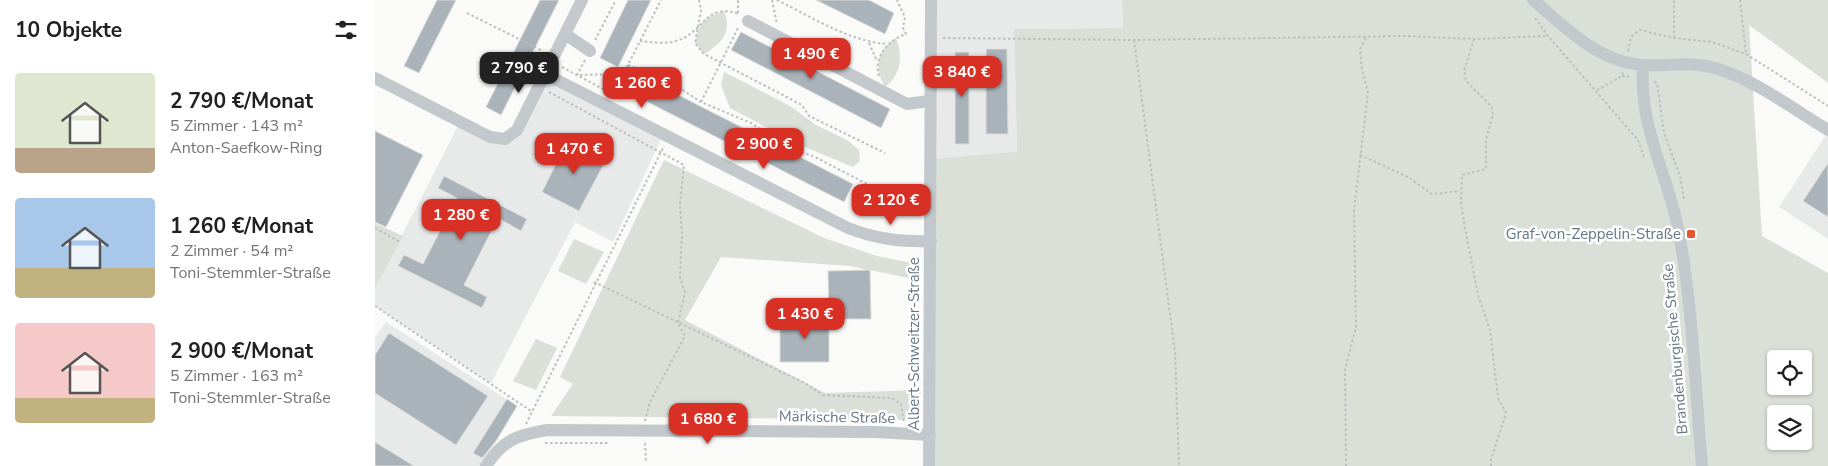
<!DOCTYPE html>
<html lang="de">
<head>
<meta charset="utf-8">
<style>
  :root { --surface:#fff; --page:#f6f6f6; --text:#202124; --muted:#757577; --accent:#d93025 }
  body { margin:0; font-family:"Nunito Sans",sans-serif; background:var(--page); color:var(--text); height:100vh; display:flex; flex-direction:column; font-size:19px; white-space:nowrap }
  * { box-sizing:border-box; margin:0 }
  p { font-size:16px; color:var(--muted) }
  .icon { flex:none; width:28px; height:28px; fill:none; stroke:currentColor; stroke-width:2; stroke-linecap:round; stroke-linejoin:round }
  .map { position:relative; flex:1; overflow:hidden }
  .panel { display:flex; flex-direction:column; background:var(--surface); width:375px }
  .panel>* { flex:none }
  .buttons { position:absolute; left:1392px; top:350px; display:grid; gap:10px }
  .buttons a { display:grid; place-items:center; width:45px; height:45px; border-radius:5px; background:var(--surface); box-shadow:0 1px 4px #0004; font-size:25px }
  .price { position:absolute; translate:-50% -42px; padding:0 11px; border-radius:10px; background:var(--accent); color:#fff; font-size:16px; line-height:32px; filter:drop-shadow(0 1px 2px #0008) }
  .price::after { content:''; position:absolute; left:50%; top:30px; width:15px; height:11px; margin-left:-8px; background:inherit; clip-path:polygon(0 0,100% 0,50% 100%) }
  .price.active { background:#222; color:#fff }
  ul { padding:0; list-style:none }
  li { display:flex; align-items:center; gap:15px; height:125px; padding:0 15px }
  li span { display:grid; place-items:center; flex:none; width:140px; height:100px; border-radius:5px; color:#555 }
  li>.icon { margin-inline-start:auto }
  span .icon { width:60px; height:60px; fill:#fffc; stroke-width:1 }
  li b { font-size:21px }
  h2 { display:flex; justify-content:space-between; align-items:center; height:60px; padding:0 15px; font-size:21px }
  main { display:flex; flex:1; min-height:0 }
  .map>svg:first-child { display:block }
  .built { fill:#e8e9e9 }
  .green { fill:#dadfd7; fill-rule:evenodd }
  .building { fill:#aab3b9; stroke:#dcdcda }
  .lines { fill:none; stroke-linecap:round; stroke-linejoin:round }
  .path { stroke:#bbbfc2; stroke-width:2; stroke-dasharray:2.5 2.5; stroke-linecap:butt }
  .minor { stroke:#c3c8cc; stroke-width:12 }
  .poi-dot { fill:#e4572e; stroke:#fff; stroke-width:2 }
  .labels { text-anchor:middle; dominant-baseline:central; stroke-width:5; stroke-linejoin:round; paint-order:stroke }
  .poi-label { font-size:15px; fill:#657683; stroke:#fff; text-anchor:end }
  .street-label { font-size:15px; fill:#657683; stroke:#fff }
</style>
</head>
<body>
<main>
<section class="panel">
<h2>10 Objekte<svg class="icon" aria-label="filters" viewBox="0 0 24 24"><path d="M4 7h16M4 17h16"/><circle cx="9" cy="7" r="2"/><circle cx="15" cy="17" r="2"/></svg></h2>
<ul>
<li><span style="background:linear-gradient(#dfe7d0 75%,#b9a48a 0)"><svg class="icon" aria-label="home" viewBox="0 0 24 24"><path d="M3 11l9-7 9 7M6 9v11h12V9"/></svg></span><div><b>2 790 €/Monat</b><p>5 Zimmer · 143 m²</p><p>Anton-Saefkow-Ring</p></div></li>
<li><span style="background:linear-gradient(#a9c7e8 70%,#c2b280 0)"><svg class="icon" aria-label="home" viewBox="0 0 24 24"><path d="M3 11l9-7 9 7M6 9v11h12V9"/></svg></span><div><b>1 260 €/Monat</b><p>2 Zimmer · 54 m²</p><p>Toni-Stemmler-Straße</p></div></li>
<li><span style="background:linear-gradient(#f6c9c9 75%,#c2b280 0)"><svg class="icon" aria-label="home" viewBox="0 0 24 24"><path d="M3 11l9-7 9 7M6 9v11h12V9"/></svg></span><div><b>2 900 €/Monat</b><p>5 Zimmer · 163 m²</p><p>Toni-Stemmler-Straße</p></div></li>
</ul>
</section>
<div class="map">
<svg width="1453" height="466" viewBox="0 0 1453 466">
  <rect width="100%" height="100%" fill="#fafaf8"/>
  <path class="built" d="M 556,0 L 747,0 L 748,28 L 639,29 L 642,153 L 556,159 Z
    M 170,74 L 288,135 L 238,242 L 200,222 L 116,383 L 0,306 L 0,288 L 85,122 L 130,139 Z
    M 1453,132 L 1453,239 L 1404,207 Z
    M 11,322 L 142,406 L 114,453 L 111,466 L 0,466 L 0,338 Z"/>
  <path class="green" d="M 747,0 L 1453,0 L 1453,83 L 1374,25 L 1387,236 L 1453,273 L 1453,466 L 558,466 L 556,159 L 642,152 L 639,29 L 748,28 ZM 1401,359 L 1429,359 L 1429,386 L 1401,386 ZM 1401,414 L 1429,414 L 1429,441 L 1401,441 Z
    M 349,11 C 358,32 346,44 329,54 L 320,43 C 325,21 327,19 349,11 Z
    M 521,38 C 528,56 526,75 510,87 C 499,69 502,49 521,38 Z
    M 349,72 L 415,106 L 441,125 L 472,140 L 484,150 L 485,161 L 478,167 L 430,147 L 355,108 L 346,85 Z
    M 289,160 L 449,238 L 502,256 L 542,264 L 544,280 L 475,266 L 346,257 L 310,320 L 450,393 L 546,390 L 543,420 L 176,416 L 198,384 L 185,377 Z
    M 0,223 L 28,236 L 0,288 Z
    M 199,239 L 229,252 L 211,284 L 183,271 Z
    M 161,339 L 182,348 L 161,390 L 138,381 Z"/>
  <path class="building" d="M 62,0 L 81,0 L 44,73 L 29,66 Z
    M 165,0 L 184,0 L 126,115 L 111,107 Z
    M 253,0 L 276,0 L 243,67 L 225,58 Z
    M 441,0 L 494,0 L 519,13 L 510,34 Z
    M 366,32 L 515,109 L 506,128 L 356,50 Z
    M 611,49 L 632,49 L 633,134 L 611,134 Z
    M 580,52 L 594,52 L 594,144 L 580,144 Z
    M 262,74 L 478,184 L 469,202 L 253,92 Z
    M 0,131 L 48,155 L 11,227 L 0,222 Z
    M 194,138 L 232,158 L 204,211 L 167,192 Z
    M 1453,163 L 1453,217 L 1428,201 Z
    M 69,176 L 152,219 L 146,231 L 123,218 L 89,285 L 112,297 L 107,308 L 23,266 L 29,255 L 48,264 L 82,198 L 63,188 Z
    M 495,270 L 496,319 L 454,319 L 453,271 Z
    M 405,319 L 454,319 L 454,362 L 405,362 Z
    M 14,333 L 113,396 L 81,445 L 0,393 L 0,355 Z
    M 132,399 L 142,406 L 121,441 L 107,458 L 98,453 Z
    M 0,442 L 39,466 L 0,466 Z"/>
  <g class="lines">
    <path class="path" d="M 324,0 L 326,10 L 320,43 L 329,54 L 427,105 L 434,116 L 510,153
      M 397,0 L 402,24
      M 402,0 C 437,17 473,41 512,44
      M 1365,0 L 1371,54
      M 92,13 L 168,51
      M 363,13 L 363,0
      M 1160,18 L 1173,36 L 1263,140 L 1269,157
      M 568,38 L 759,40 L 1032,36 L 1099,39 L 1173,36
      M 1299,38 L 1299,0
      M 1099,39 L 1089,71 L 1091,81 L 1116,106 L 1118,114 L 1111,140 L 1111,169 L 1087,175 L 1086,204 L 1090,228 L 1103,295 L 1115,330 L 1123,398 L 1131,413 L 1116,460 L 1116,466
      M 220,40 L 241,0
      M 759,40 L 800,352 L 804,466
      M 265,41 C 277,42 292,45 304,40 C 328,32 331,2 364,14
      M 494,43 L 502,61
      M 1253,51 L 1256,37 L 1265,30 L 1299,38 L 1337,42 L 1371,54 L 1453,106
      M 210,60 L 202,75 L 247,74
      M 253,65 L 303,87 L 326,102 L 376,123 L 409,145 L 440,157 L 494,185
      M 187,67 L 235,93
      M 504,76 C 498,56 514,40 531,34 L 528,28 L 530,17 L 522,0
      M 1247,76 L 1257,77
      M 1279,82 L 1282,83 L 1289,133 L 1305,176 L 1309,199
      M 1222,90 L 1247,76 L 1248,72
      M 174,92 L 309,165 L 305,203 L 307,234 L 305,278 L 310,292 L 303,323 L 310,336 L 275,402 L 270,421
      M 236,93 L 253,65 L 286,0
      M 326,102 L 363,28
      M 985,155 L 1033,177 L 1057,194 L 1085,191
      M 0,228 L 25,242
      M 219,282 L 430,383 L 448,395 L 516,398 L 526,404 L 529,423
      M 0,306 L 156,411
      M 151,424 L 289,146
      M 170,443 L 235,443
      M 270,443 L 271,463
      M 971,466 L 970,370 L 981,327 L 979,210 L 993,93 L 987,69 L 985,49 L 991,38"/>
    <path class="minor" d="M 1158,0 C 1191,27 1222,62 1267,65 C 1295,67 1315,60 1343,69 C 1382,81 1418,109 1453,130
      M 373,21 L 532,104 L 554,101
      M 190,34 L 215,51
      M 1268,65 C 1264,128 1291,169 1303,228 C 1318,306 1320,387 1327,466
      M 170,74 L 473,228 C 501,239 526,242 556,241
      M 0,78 L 115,137 L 130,139 L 142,130 L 207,0
      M 111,466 C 128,440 142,435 172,430 L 501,432 L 555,435
      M 554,466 L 556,0"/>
  </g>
  <rect class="poi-dot" x="1311" y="229" width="10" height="10" rx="2.5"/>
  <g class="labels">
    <g class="poi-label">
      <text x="1306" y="234">Graf-von-Zeppelin-Straße</text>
    </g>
    <g class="street-label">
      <text transform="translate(539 344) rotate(-90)">Albert-Schweitzer-Straße</text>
      <text transform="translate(1300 349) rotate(-95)">Brandenburgische Straße</text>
      <text transform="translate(462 417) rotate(1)">Märkische Straße</text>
    </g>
  </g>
</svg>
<div class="buttons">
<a><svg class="icon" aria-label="locate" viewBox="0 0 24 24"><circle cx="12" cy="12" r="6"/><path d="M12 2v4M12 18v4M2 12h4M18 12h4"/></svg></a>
<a><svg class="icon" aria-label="layers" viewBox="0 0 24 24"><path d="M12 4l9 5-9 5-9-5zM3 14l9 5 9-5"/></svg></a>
</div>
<b class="price" style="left:436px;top:80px">1 490 €</b>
<b class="price active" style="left:144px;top:94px">2 790 €</b>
<b class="price" style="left:587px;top:98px">3 840 €</b>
<b class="price" style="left:267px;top:109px">1 260 €</b>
<b class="price" style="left:389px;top:170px">2 900 €</b>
<b class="price" style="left:199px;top:175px">1 470 €</b>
<b class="price" style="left:516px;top:226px">2 120 €</b>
<b class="price" style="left:86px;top:241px">1 280 €</b>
<b class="price" style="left:430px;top:340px">1 430 €</b>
<b class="price" style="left:333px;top:445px">1 680 €</b>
</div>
</main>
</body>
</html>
